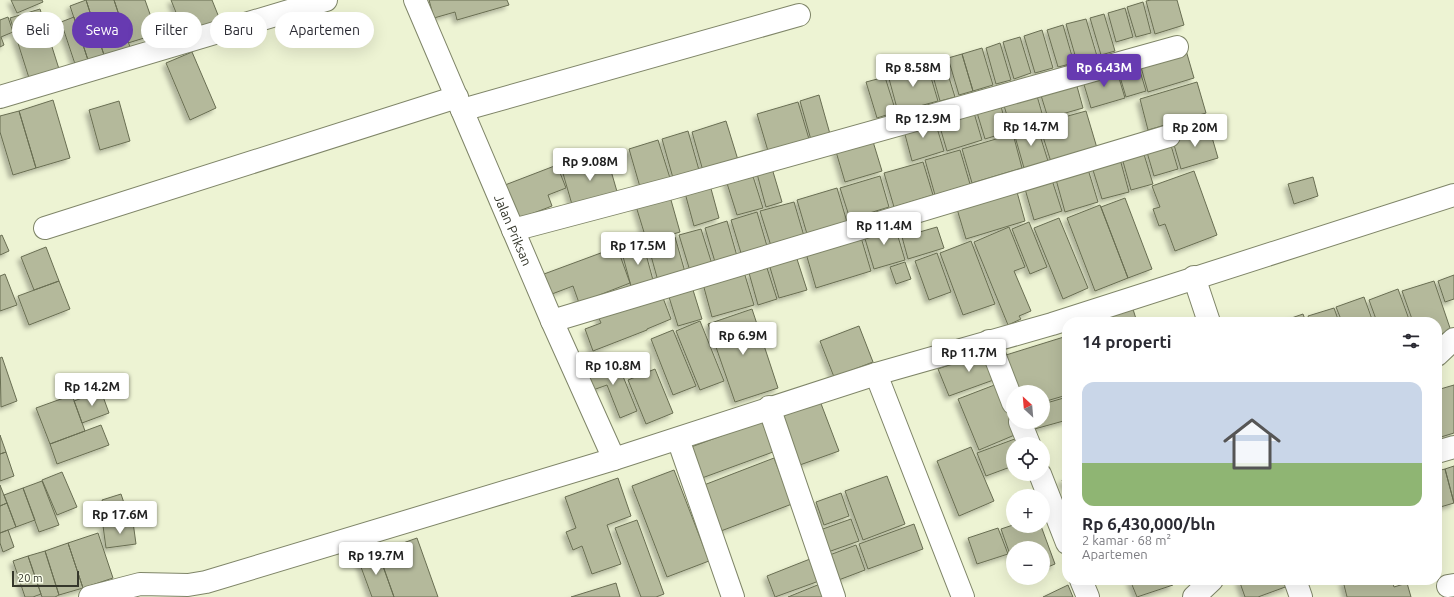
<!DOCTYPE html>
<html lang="id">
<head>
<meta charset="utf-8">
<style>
  :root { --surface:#fff; --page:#f7f7f7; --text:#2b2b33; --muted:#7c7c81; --accent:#673ab1 }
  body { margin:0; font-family:Ubuntu,sans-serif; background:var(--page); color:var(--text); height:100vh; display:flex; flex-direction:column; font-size:15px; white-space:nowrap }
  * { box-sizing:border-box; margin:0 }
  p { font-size:13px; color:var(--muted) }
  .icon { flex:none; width:22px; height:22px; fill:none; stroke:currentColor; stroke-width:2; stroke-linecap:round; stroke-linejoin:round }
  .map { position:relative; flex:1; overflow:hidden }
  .drawer { position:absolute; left:1062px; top:317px; width:380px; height:268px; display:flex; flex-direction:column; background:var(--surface); border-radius:16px; box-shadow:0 4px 16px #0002 }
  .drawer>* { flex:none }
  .guide { position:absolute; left:12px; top:12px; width:380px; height:36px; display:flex; gap:8px }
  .needle { width:26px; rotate:334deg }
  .fabs { position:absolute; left:1006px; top:385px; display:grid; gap:8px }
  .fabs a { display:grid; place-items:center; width:44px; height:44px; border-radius:50%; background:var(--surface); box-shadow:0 4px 16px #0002; font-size:20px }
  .scale { position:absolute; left:12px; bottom:10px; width:67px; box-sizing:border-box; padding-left:4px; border:2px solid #35372b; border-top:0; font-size:11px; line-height:14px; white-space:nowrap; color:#35372b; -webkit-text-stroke:3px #fbffec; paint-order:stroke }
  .price { position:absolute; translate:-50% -34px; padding:0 9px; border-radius:4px; background:#fff; color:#222; font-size:13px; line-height:26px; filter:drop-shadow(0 1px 2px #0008) }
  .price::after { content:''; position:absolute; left:50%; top:24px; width:12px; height:9px; margin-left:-6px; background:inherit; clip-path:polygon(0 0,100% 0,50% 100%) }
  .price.selected { background:var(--accent); color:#fff }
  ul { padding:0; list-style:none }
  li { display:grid; align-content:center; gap:8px; height:212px; padding:0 20px }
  li span { display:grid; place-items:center; height:124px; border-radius:12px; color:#555 }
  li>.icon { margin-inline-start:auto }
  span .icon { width:72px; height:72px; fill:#fffc; stroke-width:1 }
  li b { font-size:17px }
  h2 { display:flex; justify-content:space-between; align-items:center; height:48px; padding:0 20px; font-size:17px }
  .tag { padding:0 14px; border-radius:18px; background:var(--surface); box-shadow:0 4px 16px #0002; font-size:14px; line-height:36px }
  .tag.selected { background:var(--accent); color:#fff }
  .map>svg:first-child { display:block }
  .building { fill:#b4b99b; stroke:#696e52; filter:url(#shadow) }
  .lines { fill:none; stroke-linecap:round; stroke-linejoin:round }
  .minor-casing { stroke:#7f8568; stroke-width:24 }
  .minor { stroke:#fff; stroke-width:22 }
  .labels { text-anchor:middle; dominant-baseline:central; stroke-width:3; stroke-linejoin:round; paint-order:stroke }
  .street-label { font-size:13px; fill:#35372b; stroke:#fbffec }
</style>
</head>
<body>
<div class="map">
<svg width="1454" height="597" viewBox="0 0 1454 597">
  <defs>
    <filter id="shadow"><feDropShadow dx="-3.5" dy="3.5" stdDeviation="2" flood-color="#0004"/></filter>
  </defs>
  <rect width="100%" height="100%" fill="#edf3d3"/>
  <path class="building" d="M 11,0 L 42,0 L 43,2 L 17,13 Z
    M 86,0 L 105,58 L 88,60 L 70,6 Z
    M 86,0 L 114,0 L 131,50 L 105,58 Z
    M 114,0 L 145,0 L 157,34 L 128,43 Z
    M 171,0 L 212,0 L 220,20 L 190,32 L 185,18 L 179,20 Z
    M 429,0 L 507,0 L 509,5 L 457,20 L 455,12 L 434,18 Z
    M 1151,0 L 1177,0 L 1184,25 L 1155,34 L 1146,1 Z
    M 1143,2 L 1151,33 L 1136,37 L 1127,7 Z
    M 1125,8 L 1133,37 L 1116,42 L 1108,13 Z
    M 40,9 L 59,69 L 29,78 L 10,18 Z
    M 1104,14 L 1115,51 L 1101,55 L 1090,18 Z
    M 8,17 L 13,32 L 1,37 L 4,45 L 0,47 L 0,20 Z
    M 74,17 L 88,60 L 75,64 L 61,22 Z
    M 1086,19 L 1097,56 L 1077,62 L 1066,24 Z
    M 1063,25 L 1074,63 L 1058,67 L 1047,30 Z
    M 1042,30 L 1053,68 L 1035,73 L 1024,36 Z
    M 1020,37 L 1031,73 L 1014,79 L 1003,42 Z
    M 1000,43 L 1011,80 L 996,84 L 986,48 Z
    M 1185,47 L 1194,78 L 1148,92 L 1139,60 Z
    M 982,48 L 993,85 L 973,91 L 962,54 Z
    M 192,52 L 216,108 L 190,120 L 166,63 Z
    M 962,54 L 973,91 L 959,95 L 948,58 Z
    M 943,58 L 955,97 L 940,101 L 929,62 Z
    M 1137,61 L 1146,91 L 1126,97 L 1117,67 Z
    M 927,64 L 938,101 L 898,112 L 888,75 Z
    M 1116,68 L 1125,98 L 1091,108 L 1082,78 Z
    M 885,77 L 896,112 L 877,118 L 866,82 Z
    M 1075,79 L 1083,108 L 1048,118 L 1039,89 Z
    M 1197,82 L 1206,113 L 1148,130 L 1140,99 Z
    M 1035,89 L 1044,120 L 1011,129 L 1002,99 Z
    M 819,95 L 830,134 L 811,140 L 800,101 Z
    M 999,99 L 1008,132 L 985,139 L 975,106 Z
    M 53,100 L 70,158 L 36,168 L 19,111 Z
    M 119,101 L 130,141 L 100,150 L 89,110 Z
    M 798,102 L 809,139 L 768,151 L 757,114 Z
    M 972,106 L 982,140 L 947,151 L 937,117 Z
    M 19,111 L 36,168 L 13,175 L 0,132 L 0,116 Z
    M 1086,111 L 1097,148 L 1051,162 L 1039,124 Z
    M 934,118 L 944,151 L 912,161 L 903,127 Z
    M 726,121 L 738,160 L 703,171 L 692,132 Z
    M 1037,126 L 1048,161 L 1024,168 L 1014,133 Z
    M 1209,127 L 1218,158 L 1181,169 L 1172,138 Z
    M 688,131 L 699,170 L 673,178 L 662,139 Z
    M 1013,134 L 1022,168 L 972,183 L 962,149 Z
    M 871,135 L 882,171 L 845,182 L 834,145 Z
    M 658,140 L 670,178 L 640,187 L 629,149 Z
    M 1170,142 L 1178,169 L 1154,176 L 1146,149 Z
    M 960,150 L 970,184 L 935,195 L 925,160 Z
    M 1143,151 L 1153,184 L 1131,190 L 1122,158 Z
    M 607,157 L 618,195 L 573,208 L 562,170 Z
    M 1120,159 L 1129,192 L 1102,199 L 1092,167 Z
    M 923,162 L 933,195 L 894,207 L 884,173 Z
    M 557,165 L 566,188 L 548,195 L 552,206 L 518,219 L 505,185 Z
    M 771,165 L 782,202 L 766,207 L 756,170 Z
    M 1087,166 L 1098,202 L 1065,212 L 1055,176 Z
    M 751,170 L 763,208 L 737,215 L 725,177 Z
    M 1194,171 L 1217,235 L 1175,251 L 1165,224 L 1159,226 L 1153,209 L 1160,207 L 1152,186 Z
    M 880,176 L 889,207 L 850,219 L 840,188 Z
    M 1313,177 L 1318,196 L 1294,204 L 1288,184 Z
    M 1052,180 L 1062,211 L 1034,220 L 1025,189 Z
    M 710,185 L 719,218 L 694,226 L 685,193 Z
    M 837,188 L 847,222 L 807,234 L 797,200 Z
    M 1017,192 L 1025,221 L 966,239 L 957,209 Z
    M 669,193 L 680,232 L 647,242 L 635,203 Z
    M 1125,198 L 1152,269 L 1128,278 L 1101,207 Z
    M 794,202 L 804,236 L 771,246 L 760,211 Z
    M 1100,205 L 1128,278 L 1095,291 L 1067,218 Z
    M 757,212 L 767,246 L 741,253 L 731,220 Z
    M 1059,218 L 1088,288 L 1063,299 L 1034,228 Z
    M 727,221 L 737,256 L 715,262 L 705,228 Z
    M 1029,222 L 1047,267 L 1030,274 L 1012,229 Z
    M 894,223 L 905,260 L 874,269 L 863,232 Z
    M 937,227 L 944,248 L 908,259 L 902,237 Z
    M 1009,227 L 1025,267 L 1014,271 L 1031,311 L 1019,316 L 1021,319 L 1008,325 L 974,242 Z
    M 701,229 L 712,264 L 690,271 L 679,235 Z
    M 860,234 L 871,271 L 816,288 L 805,250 Z
    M 2,235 L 9,251 L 0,255 L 0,236 Z
    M 675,237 L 685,272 L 658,281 L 648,245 Z
    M 971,241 L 995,304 L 963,315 L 940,253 Z
    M 46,247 L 59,281 L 34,290 L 21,257 Z
    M 617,247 L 630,283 L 579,303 L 573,286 L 552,294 L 544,274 Z
    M 644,247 L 653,280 L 631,286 L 622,253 Z
    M 937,253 L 951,292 L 929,300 L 915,261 Z
    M 796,256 L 807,290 L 779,298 L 769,264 Z
    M 905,262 L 911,279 L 896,284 L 890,267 Z
    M 767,268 L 777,299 L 758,305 L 749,273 Z
    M 744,272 L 754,305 L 712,317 L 703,284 Z
    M 5,274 L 17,305 L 0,311 L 0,276 Z
    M 1454,275 L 1454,299 L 1445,302 L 1438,281 Z
    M 59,281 L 70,309 L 29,325 L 18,296 Z
    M 1434,281 L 1451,331 L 1437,335 L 1437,322 L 1413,322 L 1402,291 Z
    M 1398,289 L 1410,322 L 1377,322 L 1369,300 Z
    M 660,290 L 671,319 L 647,329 L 647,330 L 593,351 L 585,329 L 601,323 L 597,314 Z
    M 693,290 L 702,319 L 678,326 L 669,297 Z
    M 1364,297 L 1373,322 L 1342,322 L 1336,307 Z
    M 1132,306 L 1137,322 L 1104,322 L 1102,316 Z
    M 1334,308 L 1339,322 L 1310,322 L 1308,316 Z
    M 752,309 L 778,388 L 735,402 L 708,324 Z
    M 1303,314 L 1306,322 L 1280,322 Z
    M 700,321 L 724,381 L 700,390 L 676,331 Z
    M 859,326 L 873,362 L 834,377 L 820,341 Z
    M 673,330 L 696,386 L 673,395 L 651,339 Z
    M 1067,336 L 1067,395 L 1043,402 L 1043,392 L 1018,392 L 1006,355 Z
    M 989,350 L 999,378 L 949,396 L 938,369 Z
    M 2,357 L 17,401 L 1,407 L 0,358 Z
    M 616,359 L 637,411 L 620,418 L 607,385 L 593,390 L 585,372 Z
    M 655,369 L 673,413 L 646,424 L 628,380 Z
    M 997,384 L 1017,434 L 979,450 L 958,399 Z
    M 1454,385 L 1454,433 L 1441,437 L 1437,425 L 1437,390 Z
    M 101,391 L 109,413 L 82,423 L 74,401 Z
    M 72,395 L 85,431 L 50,444 L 36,408 Z
    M 1067,397 L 1067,420 L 1031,430 L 1028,422 L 1043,422 L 1043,404 Z
    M 820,401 L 839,451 L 797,466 L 778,417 Z
    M 762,421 L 773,452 L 702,478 L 691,447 Z
    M 101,425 L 109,445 L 57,464 L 50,444 Z
    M 0,435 L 6,452 L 0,454 Z
    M 1020,437 L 1022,444 L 1013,444 L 1013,466 L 986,476 L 977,453 Z
    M 971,447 L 994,501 L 959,516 L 937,461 Z
    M 6,452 L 14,476 L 0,481 L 0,454 Z
    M 774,458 L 792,504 L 721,531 L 704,485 Z
    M 1454,466 L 1454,503 L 1445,469 Z
    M 1445,469 L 1454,503 L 1437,508 L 1437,471 Z
    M 674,470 L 709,561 L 667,577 L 632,486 Z
    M 62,472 L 77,507 L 57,515 L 42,480 Z
    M 887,476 L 905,524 L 863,540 L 845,491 Z
    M 618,478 L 631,516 L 607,525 L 621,564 L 592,574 L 582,546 L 573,550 L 566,532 L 576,528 L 565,497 Z
    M 1067,479 L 1067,494 L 1062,480 Z
    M 42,481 L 59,525 L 39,532 L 23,488 Z
    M 0,485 L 7,503 L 0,506 Z
    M 23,488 L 35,520 L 16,527 L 4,495 Z
    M 841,493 L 849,516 L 824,525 L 816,502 Z
    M 121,494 L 127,512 L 108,519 L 102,500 Z
    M 7,503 L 16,527 L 0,533 L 0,506 Z
    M 851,519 L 859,541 L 828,552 L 820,530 Z
    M 637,520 L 664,594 L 656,597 L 641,597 L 615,528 Z
    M 133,522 L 136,544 L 106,548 L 103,526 Z
    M 914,524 L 923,549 L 868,569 L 859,544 Z
    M 1013,525 L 1041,526 L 1055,564 L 1043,569 L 1043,548 L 1013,548 L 1013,563 L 1001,529 Z
    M 998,528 L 1008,554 L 977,564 L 968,538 Z
    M 8,530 L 14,547 L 3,552 L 0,543 L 0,533 Z
    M 98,533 L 113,578 L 83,588 L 68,543 Z
    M 417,538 L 438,597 L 394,597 L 378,552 Z
    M 68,543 L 83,588 L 59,595 L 45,551 Z
    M 856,545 L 865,570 L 836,581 L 827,556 Z
    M 45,551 L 59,595 L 55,597 L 42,597 L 28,556 Z
    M 378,552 L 394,597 L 372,597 L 358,559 Z
    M 28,556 L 41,594 L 33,597 L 25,597 L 13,561 Z
    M 810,559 L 819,581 L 775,597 L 767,576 Z
    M 1130,580 L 1171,580 L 1173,585 L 1137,597 Z
    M 1239,580 L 1286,580 L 1288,586 L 1258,597 L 1245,597 Z
    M 1348,580 L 1392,580 L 1394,587 L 1407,583 L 1411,597 L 1347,597 L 1343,581 Z
    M 616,583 L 620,597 L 571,597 Z
    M 820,584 L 826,597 L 788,597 Z
    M 1068,585 L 1073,597 L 1043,597 Z"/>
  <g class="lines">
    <defs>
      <g id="minor">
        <path id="s1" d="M 415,0 L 552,321 L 614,459"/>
        <path d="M 0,97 L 326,0"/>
        <path d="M 462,110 L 799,15"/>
        <path d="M 45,228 L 457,97"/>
        <path d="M 513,230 L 672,188 L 1177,47"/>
        <path d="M 1194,277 L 1209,322"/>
        <path d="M 552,321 L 1169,136"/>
        <path d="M 989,341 L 1013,403"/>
        <path d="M 1437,355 L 1454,339"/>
        <path d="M 876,374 L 963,597"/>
        <path d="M 769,407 L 834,597"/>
        <path d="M 1020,422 L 1029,444"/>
        <path d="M 678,439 L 733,597"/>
        <path d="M 1437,452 L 1454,447"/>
        <path d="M 1040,474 L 1067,543"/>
        <path d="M 1081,580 L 1088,597"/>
        <path d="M 1295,580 L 1301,597"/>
        <path d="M 1448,586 L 1454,585"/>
        <path d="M 90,597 L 140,584 L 188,585 L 206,582 L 614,459 L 876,374 L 1052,324 L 1454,195"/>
        <path d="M 1194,597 L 1212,580"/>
      </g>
    </defs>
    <use href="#minor" class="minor-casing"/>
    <use href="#minor" class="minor"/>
  </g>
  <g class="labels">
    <g class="street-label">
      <text stroke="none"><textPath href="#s1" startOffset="250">Jalan Priksan</textPath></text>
    </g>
  </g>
</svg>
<div class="fabs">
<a><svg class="needle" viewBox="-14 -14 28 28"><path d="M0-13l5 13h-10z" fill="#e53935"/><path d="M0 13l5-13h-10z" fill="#7c7c81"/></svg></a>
<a><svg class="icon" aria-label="locate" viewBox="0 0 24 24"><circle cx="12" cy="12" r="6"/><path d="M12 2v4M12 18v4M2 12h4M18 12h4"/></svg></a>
<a>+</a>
<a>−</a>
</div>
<div class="scale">20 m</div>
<b class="price" style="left:913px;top:88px">Rp 8.58M</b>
<b class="price selected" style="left:1104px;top:88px">Rp 6.43M</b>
<b class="price" style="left:923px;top:139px">Rp 12.9M</b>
<b class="price" style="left:1031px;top:147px">Rp 14.7M</b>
<b class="price" style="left:1195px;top:148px">Rp 20M</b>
<b class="price" style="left:590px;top:182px">Rp 9.08M</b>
<b class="price" style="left:884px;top:246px">Rp 11.4M</b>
<b class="price" style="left:638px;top:266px">Rp 17.5M</b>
<b class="price" style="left:743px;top:356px">Rp 6.9M</b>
<b class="price" style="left:969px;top:373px">Rp 11.7M</b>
<b class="price" style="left:613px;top:386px">Rp 10.8M</b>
<b class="price" style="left:92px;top:407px">Rp 14.2M</b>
<b class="price" style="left:120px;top:535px">Rp 17.6M</b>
<b class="price" style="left:376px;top:576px">Rp 19.7M</b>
<div class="guide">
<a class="tag">Beli</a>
<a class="tag selected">Sewa</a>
<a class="tag">Filter</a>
<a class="tag">Baru</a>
<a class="tag">Apartemen</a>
</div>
<section class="drawer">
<h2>14 properti<svg class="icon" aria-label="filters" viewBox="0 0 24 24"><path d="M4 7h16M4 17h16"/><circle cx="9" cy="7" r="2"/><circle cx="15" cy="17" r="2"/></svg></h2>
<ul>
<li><span style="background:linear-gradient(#c9d6e8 65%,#8fb573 0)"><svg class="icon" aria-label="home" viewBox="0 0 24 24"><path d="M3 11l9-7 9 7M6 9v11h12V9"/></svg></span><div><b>Rp 6,430,000/bln</b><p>2 kamar · 68 m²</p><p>Apartemen</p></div></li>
</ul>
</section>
</div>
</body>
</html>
